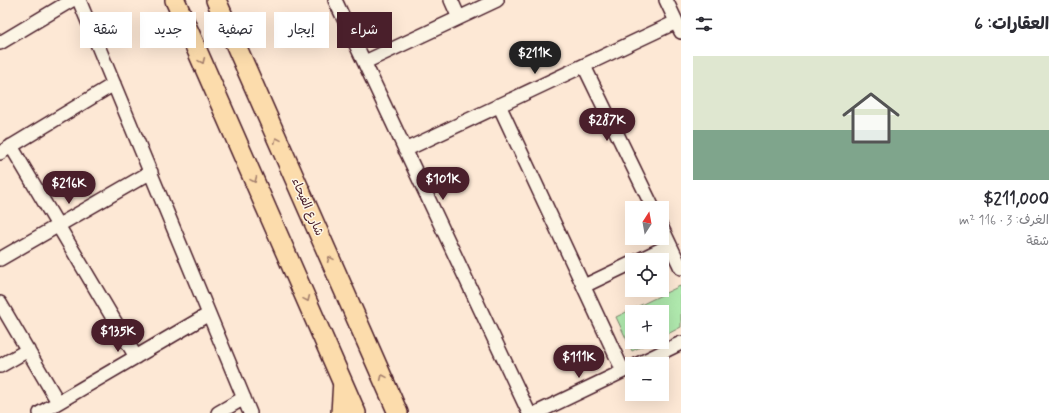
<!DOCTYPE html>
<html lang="ar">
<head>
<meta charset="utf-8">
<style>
  :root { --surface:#fff; --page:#f7f7f7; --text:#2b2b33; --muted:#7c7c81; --accent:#4a1f2b }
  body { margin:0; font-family:Mynerve,"Playpen Sans Arabic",sans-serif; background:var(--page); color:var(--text); direction:rtl; height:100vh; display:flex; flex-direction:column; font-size:15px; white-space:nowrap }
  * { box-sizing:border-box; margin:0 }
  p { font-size:13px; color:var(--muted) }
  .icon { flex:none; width:22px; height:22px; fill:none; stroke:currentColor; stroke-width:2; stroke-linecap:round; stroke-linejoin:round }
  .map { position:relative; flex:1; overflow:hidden; direction:ltr }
  .panel { display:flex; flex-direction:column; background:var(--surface); width:380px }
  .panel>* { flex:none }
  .hud { position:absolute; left:12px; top:12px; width:380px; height:36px; direction:rtl; display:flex; gap:8px }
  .needle { width:26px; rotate:11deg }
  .buttons { position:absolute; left:625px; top:201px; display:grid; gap:8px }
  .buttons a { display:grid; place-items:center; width:44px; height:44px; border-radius:0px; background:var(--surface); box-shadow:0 4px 16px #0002; font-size:20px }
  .price { position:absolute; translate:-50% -34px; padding:0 9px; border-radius:14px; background:var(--accent); color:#fff; font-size:13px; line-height:26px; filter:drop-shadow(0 1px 2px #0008) }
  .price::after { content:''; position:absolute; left:50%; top:24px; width:12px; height:9px; margin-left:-6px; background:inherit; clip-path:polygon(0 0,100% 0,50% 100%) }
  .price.current { background:#222; color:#fff }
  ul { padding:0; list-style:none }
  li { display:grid; align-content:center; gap:8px; height:212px; padding:0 12px }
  li span { display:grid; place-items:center; height:124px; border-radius:0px; color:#555 }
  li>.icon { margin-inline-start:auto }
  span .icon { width:72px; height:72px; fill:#fffc; stroke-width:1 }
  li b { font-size:17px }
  h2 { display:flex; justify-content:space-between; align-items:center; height:48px; padding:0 12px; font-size:17px }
  .pill { padding:0 14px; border-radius:0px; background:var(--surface); box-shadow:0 4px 16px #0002; font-size:14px; line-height:36px }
  .pill.current { background:var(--accent); color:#fff }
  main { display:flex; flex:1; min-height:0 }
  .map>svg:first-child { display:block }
  .green { fill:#b0e9ae; stroke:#7d846c }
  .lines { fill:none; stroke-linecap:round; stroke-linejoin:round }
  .minor-casing { stroke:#4a1f2b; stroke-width:16 }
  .major-casing { stroke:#4a1f2b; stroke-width:20 }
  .highway-casing { stroke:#4a1f2b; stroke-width:22 }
  .minor { stroke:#fcf5e5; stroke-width:13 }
  .major { stroke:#fcdcac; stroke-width:17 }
  .highway { stroke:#fcdcac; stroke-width:19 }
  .oneway { stroke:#a37e6c }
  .labels { text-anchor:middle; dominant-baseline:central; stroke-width:3; stroke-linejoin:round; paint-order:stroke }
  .street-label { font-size:12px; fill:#4a1f2b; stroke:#fcf5e5 }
</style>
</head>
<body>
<main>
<section class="panel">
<h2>العقارات: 6<svg class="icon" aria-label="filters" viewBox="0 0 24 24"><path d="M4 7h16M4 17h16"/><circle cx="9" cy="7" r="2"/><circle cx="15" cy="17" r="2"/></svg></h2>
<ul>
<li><span style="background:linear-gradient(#dfe7d0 60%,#7fa58c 0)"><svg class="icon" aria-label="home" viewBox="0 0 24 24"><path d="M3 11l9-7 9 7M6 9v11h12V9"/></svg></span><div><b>$211,000</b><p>الغرف: 3 · 116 m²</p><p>شقة</p></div></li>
</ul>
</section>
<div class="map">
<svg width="681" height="413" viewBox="0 0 681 413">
  <rect width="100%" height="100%" fill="#fde8d5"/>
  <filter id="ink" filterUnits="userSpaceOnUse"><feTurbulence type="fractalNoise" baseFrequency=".025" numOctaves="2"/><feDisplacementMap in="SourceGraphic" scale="8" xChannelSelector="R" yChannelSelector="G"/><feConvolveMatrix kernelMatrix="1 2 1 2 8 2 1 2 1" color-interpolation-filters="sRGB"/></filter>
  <g filter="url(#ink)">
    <path class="green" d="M 680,286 L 681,288 L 681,327 L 662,337 L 662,312 L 632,312 L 632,342 L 651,342 L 632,351 L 616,317 Z"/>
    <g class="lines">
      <defs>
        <path id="minor" d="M 79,0 L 250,413
          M 335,0 L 529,413
          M 451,0 L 459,18
          M 666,0 L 681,32
          M 0,43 L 72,0
          M 365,62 L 497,0
          M 584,66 L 653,208
          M 499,105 L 623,371
          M 11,146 L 136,357
          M 405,150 L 676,22
          M 0,153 L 114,84
          M 662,228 L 681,268
          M 0,259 L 151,172
          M 639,260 L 670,245
          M 584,286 L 632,263
          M 0,303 L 58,402
          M 638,364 L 681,343
          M 0,366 L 28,350
          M 40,413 L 209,314
          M 218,413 L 244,398
          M 536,413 L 632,367"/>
        <path id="major" d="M 340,413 L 342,380"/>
        <path id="highway" d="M 175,0 L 356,413
          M 216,0 L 398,413"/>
      </defs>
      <use href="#minor" class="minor-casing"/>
      <use href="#major" class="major-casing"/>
      <use href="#highway" class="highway-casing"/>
      <use href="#minor" class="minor"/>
      <use href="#major" class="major"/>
      <use href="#highway" class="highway"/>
    </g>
    <defs><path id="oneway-chevron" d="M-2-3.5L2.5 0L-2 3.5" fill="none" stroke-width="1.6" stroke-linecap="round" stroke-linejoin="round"/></defs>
    <g class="oneway">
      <use href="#oneway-chevron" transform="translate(202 61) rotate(66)"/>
      <use href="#oneway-chevron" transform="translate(277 140) rotate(-114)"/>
      <use href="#oneway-chevron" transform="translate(254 180) rotate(66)"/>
      <use href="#oneway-chevron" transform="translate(330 259) rotate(-114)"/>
      <use href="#oneway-chevron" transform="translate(307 299) rotate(66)"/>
      <use href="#oneway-chevron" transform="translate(383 377) rotate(-114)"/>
    </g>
  </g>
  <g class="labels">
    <g class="street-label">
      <text transform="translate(307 207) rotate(66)">شارع الفيحاء</text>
    </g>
  </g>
</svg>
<div class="buttons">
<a><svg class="needle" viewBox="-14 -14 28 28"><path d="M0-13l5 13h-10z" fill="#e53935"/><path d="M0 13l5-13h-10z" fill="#7c7c81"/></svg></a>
<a><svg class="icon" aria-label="locate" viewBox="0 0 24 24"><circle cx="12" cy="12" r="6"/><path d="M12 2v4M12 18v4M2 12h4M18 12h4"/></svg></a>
<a>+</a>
<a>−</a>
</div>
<b class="price current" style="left:535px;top:75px">$211K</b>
<b class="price" style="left:607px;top:142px">$287K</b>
<b class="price" style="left:443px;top:201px">$101K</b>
<b class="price" style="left:69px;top:205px">$216K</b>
<b class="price" style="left:118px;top:353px">$135K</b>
<b class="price" style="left:579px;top:379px">$111K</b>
<div class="hud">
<a class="pill current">شراء</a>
<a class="pill">إيجار</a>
<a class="pill">تصفية</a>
<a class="pill">جديد</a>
<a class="pill">شقة</a>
</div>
</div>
</main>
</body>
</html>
